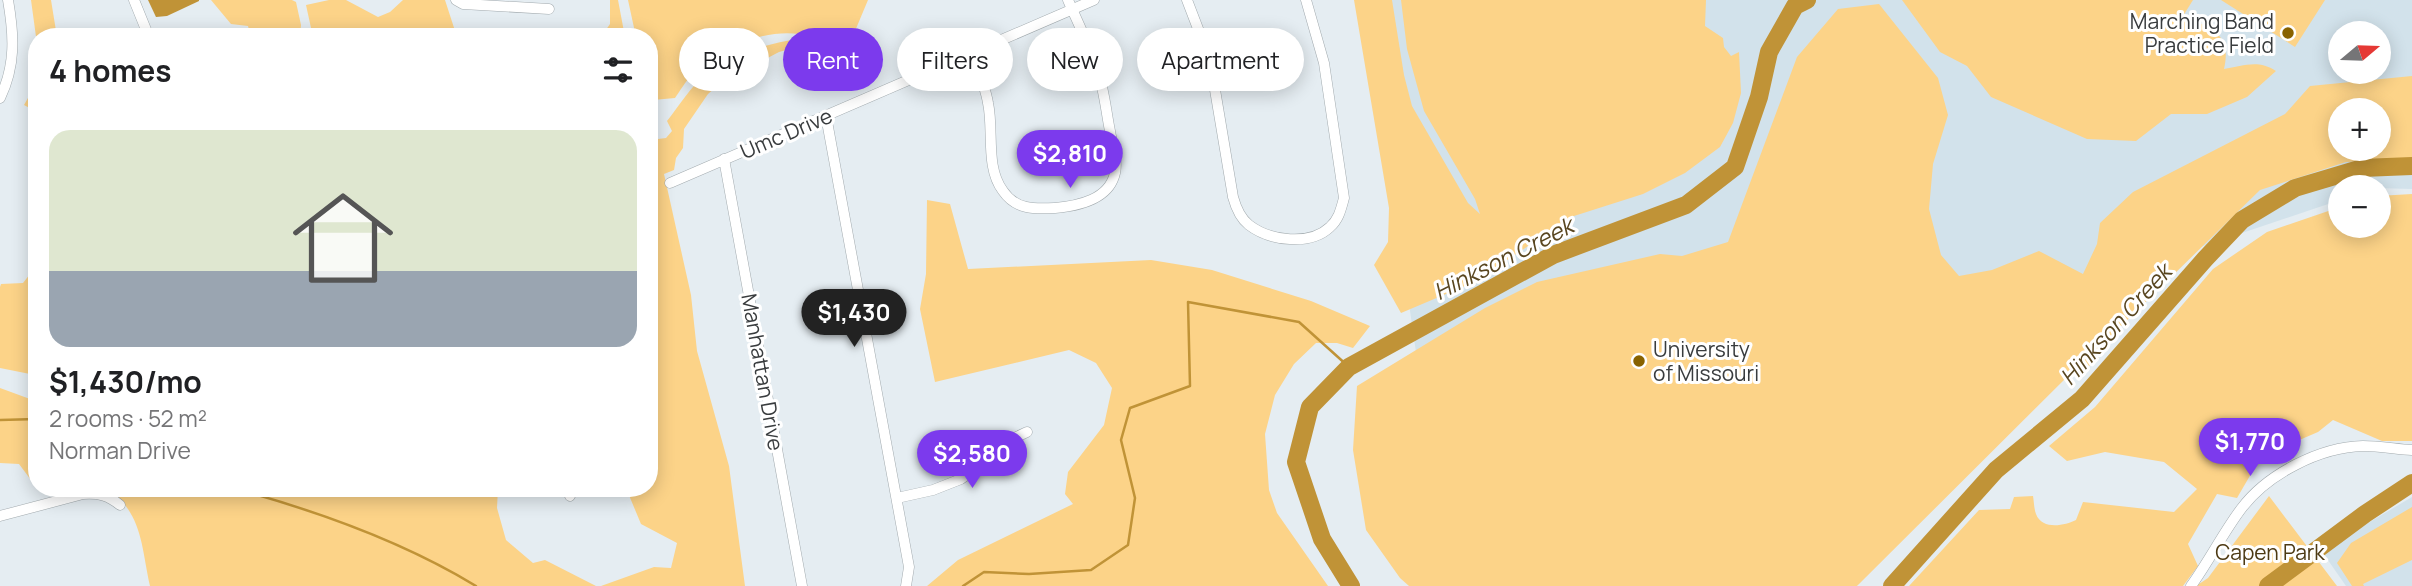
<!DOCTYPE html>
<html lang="en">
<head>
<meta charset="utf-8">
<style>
  :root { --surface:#fff; --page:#f2f2f2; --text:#202124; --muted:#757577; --line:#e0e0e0; --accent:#7c3aed }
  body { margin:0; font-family:Manrope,sans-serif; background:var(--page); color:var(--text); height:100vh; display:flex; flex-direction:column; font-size:26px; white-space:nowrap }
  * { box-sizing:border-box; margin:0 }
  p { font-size:23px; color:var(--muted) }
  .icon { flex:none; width:38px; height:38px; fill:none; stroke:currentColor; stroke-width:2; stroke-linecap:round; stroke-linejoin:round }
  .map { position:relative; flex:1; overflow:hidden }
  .side { position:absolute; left:28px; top:28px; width:630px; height:469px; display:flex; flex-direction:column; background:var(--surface); border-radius:28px; box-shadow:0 4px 18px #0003 }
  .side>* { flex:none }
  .hud { position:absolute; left:679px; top:28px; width:665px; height:63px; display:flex; gap:14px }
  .needle { width:46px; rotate:71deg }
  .buttons { position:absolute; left:2328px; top:21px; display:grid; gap:14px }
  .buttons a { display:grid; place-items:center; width:63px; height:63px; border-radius:50%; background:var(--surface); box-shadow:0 4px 18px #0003; font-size:35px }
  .price { position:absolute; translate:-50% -60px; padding:0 16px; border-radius:24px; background:var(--accent); color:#fff; font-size:23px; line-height:46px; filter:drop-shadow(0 2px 4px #0008) }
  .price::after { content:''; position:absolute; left:50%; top:42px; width:21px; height:16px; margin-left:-10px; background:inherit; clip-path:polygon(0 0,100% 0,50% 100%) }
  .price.active { background:#222; color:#fff }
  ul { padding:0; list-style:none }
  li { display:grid; align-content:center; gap:14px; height:371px; padding:0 21px }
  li+li { border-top:2px solid var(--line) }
  li span { display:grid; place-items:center; height:217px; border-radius:21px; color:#555 }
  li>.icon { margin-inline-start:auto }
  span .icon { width:126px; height:126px; fill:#fffc; stroke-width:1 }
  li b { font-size:30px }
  h2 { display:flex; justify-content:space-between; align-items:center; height:84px; padding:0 21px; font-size:30px }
  .tag { padding:0 24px; border-radius:32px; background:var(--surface); box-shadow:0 4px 18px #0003; font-size:24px; line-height:63px }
  .tag.active { background:var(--accent); color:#fff }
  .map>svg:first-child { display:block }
  .built { fill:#d2e2eb; fill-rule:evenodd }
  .green { fill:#fcd388; fill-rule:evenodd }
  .water { fill:#c09337 }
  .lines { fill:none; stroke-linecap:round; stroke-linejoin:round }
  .stream { stroke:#c09337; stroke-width:2.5 }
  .river { stroke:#c09337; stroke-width:18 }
  .minor-casing { stroke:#a2aaae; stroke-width:11 }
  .minor { stroke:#fff; stroke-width:10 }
  .poi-dot { fill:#886200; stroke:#fff; stroke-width:2.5 }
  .labels { text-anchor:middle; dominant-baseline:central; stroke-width:6; stroke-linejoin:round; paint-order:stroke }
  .poi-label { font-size:21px; fill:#393c3e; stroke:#fff; text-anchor:end }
  .street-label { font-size:21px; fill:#393c3e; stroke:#fff }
  .park-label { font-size:21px; fill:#4d3a14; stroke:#fff }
  .water-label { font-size:23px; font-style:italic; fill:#594620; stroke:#fff }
</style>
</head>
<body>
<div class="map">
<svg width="2412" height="586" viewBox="0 0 2412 586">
  <rect width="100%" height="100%" fill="#e5edf2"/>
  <path class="built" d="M 1365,0 L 2412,0 L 2412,189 L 2340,187 L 2340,200 L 1438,504 ZM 2340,33 L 2378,33 L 2378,72 L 2340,72 ZM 2340,110 L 2378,110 L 2378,149 L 2340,149 Z
    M 2412,497 L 2412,586 L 2346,586 L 2323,553 L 2341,539 Z"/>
  <path class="green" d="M 31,0 L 51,0 L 57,37 L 37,37 L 37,44 Z
    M 211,0 L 292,0 L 296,2 L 301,25 L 300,37 L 251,37 L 248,26 L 231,24 Z
    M 329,0 L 346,0 L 378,17 L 390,12 L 403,0 L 445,0 L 457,37 L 313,37 L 306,5 Z
    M 610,0 L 618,0 L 625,37 L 601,37 L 610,24 Z
    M 628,0 L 868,0 L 855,31 L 779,52 L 722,82 L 708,94 L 684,129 L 683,148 L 676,158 L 674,170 L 664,174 L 691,295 L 697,351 L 729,466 L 745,586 L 601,586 L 654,567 L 671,568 L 677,543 L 641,524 L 626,488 L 649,488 L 649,166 L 652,165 L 658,150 L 658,139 L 666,138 L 672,131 L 667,121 C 679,106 691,86 706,74 C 733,54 765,44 798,39 L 799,34 C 762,29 718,49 691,76 C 685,82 680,91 675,98 L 653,100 L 649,85 L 649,37 L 636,37 Z
    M 1354,0 L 1392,0 L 1404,75 L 1412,106 L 1468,203 L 1480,214 L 1475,199 L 1424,111 L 1407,49 L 1401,0 L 1706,0 L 1705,26 L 1723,38 L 1724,47 L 1731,56 L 1739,52 L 1741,93 L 1733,123 L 1720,147 L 1685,173 L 1643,194 L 1574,216 L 1472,283 L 1401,313 L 1374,265 L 1388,242 L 1389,208 Z
    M 1902,0 L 2193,0 L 2183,16 C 2212,28 2232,34 2224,69 C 2243,66 2258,59 2276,71 L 2247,97 L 2207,114 L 2171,114 L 2136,141 L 2087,139 L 1991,97 L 1967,66 L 1940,52 Z
    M 2221,0 L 2325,0 L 2295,47 Z
    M 1879,4 L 1938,78 L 1948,115 L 1933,164 L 1929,209 L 1941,255 L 1959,276 L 1992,270 L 2039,251 L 2083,274 L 2097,244 L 2100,223 L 2133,192 L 2285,114 L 2310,86 L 2412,76 L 2412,159 L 2346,162 L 2260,190 L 2117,330 L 2095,363 L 2069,375 L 1857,586 L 1409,586 L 1400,578 L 1366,530 L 1353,450 L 1357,386 L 1485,308 L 1537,282 L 1660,254 L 1682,256 L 1728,242 L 1797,57 L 1838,9 ZM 2340,110 L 2378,110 L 2378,149 L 2340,149 Z
    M 37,82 L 37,112 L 24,105 Z
    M 2412,194 L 2412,441 L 2382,441 L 2333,420 L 2318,432 L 2276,450 L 2255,467 L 2237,498 L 2217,494 L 2188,544 L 2198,566 L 2183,586 L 1909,586 L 1979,510 L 2010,509 L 2014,497 L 2033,496 C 2034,501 2034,509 2036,514 C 2042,530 2064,526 2076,520 L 2083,502 L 2174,512 L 2197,489 L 2164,462 L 2105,452 L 2067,461 L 2049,446 L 2095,407 L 2213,269 L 2267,232 L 2340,207 L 2340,226 L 2378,226 L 2378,196 Z
    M 927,200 L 950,204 L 968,269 L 1151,260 L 1212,270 L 1311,301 L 1370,326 L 1353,348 L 1337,343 L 1316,343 L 1294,364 L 1275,395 L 1265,434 L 1269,490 L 1277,513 L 1328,586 L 927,586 L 958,560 L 1073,504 L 1065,494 L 1068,472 L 1104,425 L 1112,388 L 1096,363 L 1069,350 L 935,382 L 920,309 L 926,274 Z
    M 37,265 L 37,374 L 35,375 L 0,368 L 0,287 L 1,284 L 23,283 Z
    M 0,388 L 30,399 L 37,398 L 37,479 L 31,480 L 19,464 L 0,463 Z
    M 109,488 L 498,488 L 497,508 L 506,540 L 533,563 L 545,560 L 596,586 L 150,586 C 141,545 143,517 109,488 Z
    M 2269,496 L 2337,586 L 2196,586 L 2208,578 Z
    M 2412,507 L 2412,560 L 2363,584 L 2364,586 L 2352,586 L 2337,563 L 2351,543 Z"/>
  <path class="water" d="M 148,0 L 199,0 L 199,1 L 167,16 L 156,17 Z"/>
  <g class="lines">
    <path class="stream" d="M 0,420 L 37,419
      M 249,488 L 254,494 C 331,516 407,544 476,586
      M 963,586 L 984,572 L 1029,574 L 1091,570 L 1128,545 L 1135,498 L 1121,440 L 1130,408 L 1190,386 L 1188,302 L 1299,322 L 1349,367"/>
    <path class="river" d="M 1351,586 L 1322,539 L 1296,462 L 1310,407 L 1349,367 L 1553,255 L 1686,205 L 1735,167 L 1759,97 L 1769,52 L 1795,6 L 1807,0
      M 1892,586 L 1996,470 L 2082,399 L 2205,259 L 2242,220 L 2295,188 L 2362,168 L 2412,166
      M 2268,586 L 2365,514 L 2412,483"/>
    <defs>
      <path id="minor" d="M 134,0 L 149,37
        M 456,0 L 463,4 L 549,9
        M 1187,0 L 1210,60 L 1233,197 C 1236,208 1240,218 1249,225 C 1270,241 1310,246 1330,227 C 1339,219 1341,209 1344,198 L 1324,63 L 1306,0
        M 971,53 C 978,70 985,85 988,103 C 994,131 985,167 1003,191 C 1016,210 1034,209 1055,208 C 1078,206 1109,200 1115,173 C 1118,160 1112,144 1110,131 C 1106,111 1104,88 1097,69 C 1089,45 1078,23 1068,0
        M 0,98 C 16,65 14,35 8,0
        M 826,116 L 909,567 L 906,586
        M 724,159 L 802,586
        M 670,183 L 1094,0
        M 567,488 L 570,496
        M 897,498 L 933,490 L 961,479 L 987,461 L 1008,441 L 1027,432
        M 0,516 L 83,494 C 99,493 108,495 120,505
        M 2191,586 C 2209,561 2223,533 2241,509 C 2267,474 2320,447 2363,446 C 2379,446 2396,449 2412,450"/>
    </defs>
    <use href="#minor" class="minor-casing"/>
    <use href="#minor" class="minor"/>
  </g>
  <g class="poi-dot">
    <circle cx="2288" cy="33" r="7"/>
    <circle cx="1639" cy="361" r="7"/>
  </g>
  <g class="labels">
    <g class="poi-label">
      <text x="2274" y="21">Marching Band<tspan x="2274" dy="24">Practice Field</tspan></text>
      <text x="1653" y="349" text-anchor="start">University<tspan x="1653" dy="24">of Missouri</tspan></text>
    </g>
    <g class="street-label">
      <text transform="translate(786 133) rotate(-23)">Umc Drive</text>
      <text transform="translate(763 372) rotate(80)">Manhattan Drive</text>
    </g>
    <g class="park-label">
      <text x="2270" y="552">Capen Park</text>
    </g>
    <g class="water-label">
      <text transform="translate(1503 258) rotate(-27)">Hinkson Creek</text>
      <text transform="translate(2115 324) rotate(-48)">Hinkson Creek</text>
    </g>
  </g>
</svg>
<div class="buttons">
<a><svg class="needle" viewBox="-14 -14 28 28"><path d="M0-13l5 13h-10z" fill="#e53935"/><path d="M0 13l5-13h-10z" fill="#757577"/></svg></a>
<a>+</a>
<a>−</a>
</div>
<b class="price" style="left:1070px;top:190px">$2,810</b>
<b class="price active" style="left:854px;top:349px">$1,430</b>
<b class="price" style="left:2250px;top:478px">$1,770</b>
<b class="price" style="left:972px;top:490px">$2,580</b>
<div class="hud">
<a class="tag">Buy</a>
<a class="tag active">Rent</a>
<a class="tag">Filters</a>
<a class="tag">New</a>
<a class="tag">Apartment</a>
</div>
<section class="side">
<h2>4 homes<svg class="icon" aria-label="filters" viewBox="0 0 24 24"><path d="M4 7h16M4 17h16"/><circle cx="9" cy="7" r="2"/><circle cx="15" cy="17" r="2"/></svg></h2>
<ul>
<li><span style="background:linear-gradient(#dfe7d0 65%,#9aa5b1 0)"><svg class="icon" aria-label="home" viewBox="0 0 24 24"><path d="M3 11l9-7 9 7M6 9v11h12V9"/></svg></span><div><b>$1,430/mo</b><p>2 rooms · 52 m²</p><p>Norman Drive</p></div></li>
</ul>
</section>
</div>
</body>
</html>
